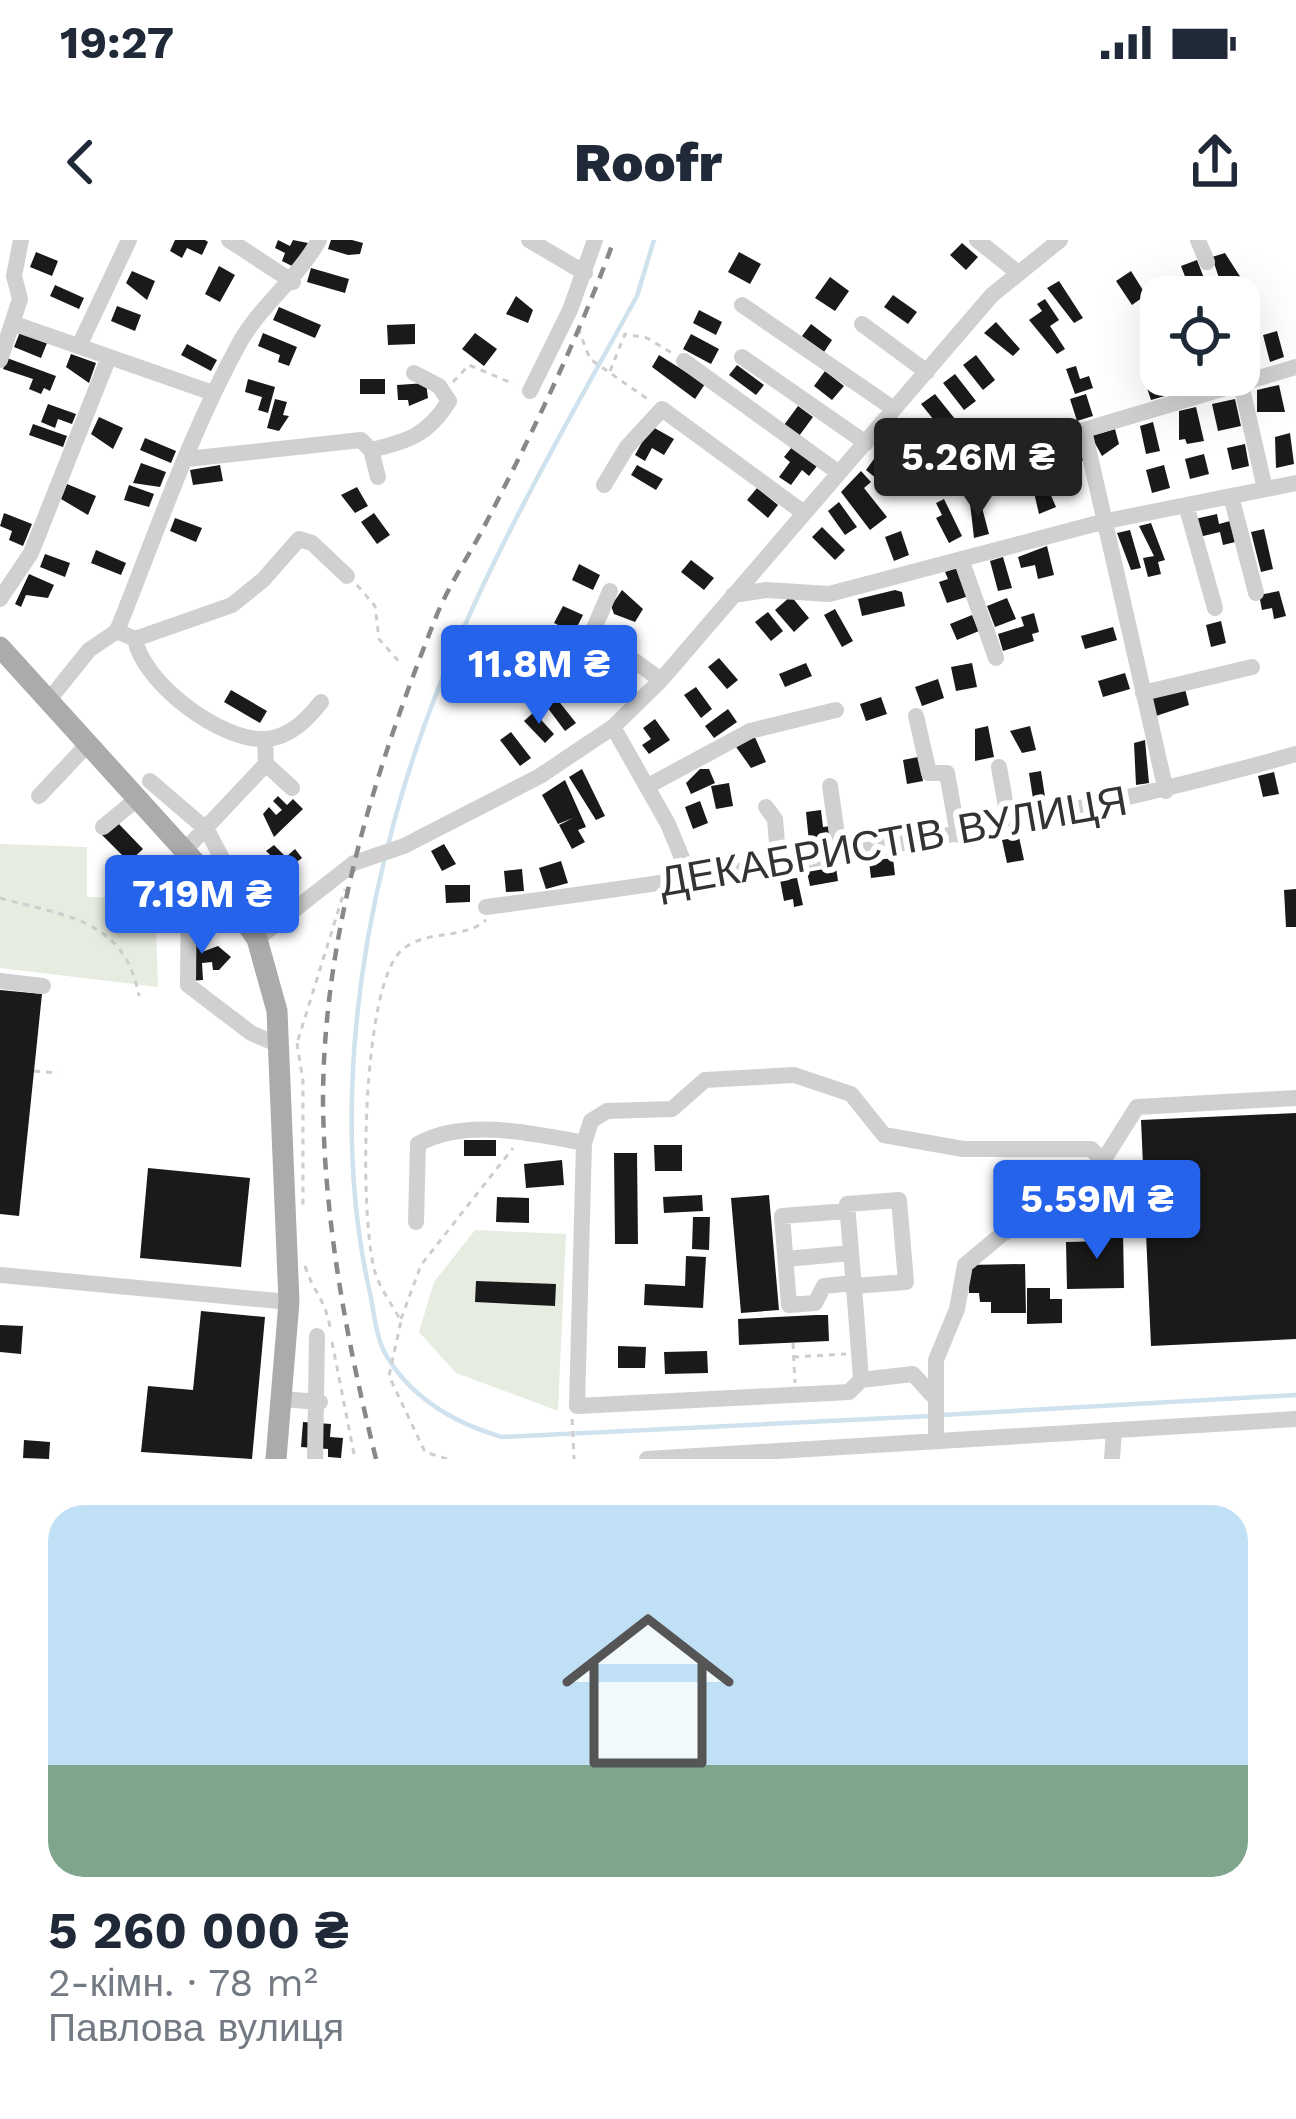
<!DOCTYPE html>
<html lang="uk">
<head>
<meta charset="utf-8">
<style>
  :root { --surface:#fff; --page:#f6f6f7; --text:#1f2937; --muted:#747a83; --accent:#2563eb }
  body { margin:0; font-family:"Work Sans",sans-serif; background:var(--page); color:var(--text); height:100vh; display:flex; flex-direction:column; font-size:45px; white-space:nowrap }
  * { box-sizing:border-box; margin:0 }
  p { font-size:39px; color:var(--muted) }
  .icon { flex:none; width:66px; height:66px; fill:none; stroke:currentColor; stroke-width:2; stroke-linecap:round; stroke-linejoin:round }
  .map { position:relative; height:1219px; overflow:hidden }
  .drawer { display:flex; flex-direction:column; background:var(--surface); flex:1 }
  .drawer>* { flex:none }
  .buttons { position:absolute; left:1140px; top:36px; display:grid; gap:24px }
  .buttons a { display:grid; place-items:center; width:120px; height:120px; border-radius:24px; background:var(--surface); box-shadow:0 12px 48px #0002; font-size:60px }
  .price { position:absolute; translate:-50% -102px; padding:0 27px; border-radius:12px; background:var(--accent); color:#fff; font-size:39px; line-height:78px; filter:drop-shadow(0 3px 6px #0008) }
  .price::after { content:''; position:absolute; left:50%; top:72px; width:36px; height:27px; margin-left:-18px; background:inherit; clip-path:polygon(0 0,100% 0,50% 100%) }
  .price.active { background:#222; color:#fff }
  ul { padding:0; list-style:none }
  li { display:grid; align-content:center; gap:24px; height:636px; padding:0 48px }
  li span { display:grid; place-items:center; height:372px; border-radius:36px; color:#555 }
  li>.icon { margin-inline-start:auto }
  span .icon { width:216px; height:216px; fill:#fffc; stroke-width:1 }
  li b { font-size:51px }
  .status { display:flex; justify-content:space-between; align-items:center; height:84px; padding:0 60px; background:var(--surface); direction:ltr }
  .status svg { height:33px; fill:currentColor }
  header { display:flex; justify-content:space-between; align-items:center; height:156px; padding:0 48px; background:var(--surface); font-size:54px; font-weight:800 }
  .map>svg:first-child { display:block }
  .green { fill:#e6ecdf }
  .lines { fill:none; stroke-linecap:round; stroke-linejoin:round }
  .stream { stroke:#cfe2ee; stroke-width:4.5 }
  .building { fill:#1a1a1a }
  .path { stroke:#cdcdcd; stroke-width:3; stroke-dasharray:6 6; stroke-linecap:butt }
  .minor { stroke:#d0d0d0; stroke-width:16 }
  .major { stroke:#ababab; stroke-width:21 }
  .rail { stroke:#888; stroke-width:4.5; stroke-dasharray:12 9; stroke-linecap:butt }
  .labels { text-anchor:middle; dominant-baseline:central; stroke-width:12; stroke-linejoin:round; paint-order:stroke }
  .street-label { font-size:42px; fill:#333; stroke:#fff }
</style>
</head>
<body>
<div class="status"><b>19:27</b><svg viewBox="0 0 49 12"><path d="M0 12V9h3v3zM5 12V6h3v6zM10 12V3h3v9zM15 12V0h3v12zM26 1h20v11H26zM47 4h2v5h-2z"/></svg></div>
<header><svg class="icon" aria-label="back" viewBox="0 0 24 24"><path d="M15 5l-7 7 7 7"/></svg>Roofr<svg class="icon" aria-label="share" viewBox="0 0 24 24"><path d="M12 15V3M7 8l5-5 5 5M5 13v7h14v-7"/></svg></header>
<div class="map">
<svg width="1296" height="1219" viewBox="0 0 1296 1219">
  <rect width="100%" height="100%" fill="#fff"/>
  <path class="green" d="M 0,604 L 87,607 L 87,657 L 155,658 L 158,747 L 0,728 Z
    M 475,990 L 566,994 L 558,1171 L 456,1133 L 419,1092 L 434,1042 Z"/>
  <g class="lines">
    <path class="stream" d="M 388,606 C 435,409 540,232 637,56 L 654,0
      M 385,617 C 351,755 338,913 370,1053 C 374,1072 376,1098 386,1115 C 412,1159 454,1183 502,1197 L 931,1176
      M 942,1175 L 1296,1155"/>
  </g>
  <path class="building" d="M 175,0 L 205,0 L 208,2 L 202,15 L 187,8 L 182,18 L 170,11 Z
    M 278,0 L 290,6 L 293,0 L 308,3 L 296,28 L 282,21 L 285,13 L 275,8 Z
    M 331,0 L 352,0 L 363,3 L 360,14 L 348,15 L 328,9 Z
    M 962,3 L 978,17 L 966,30 L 950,15 Z
    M 36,12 L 58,21 L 52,36 L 30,27 Z
    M 739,12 L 761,24 L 750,44 L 728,32 Z
    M 1225,13 L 1241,38 L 1221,44 L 1212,17 Z
    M 1197,20 L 1207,46 L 1191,52 L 1181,26 Z
    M 219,26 L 235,35 L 220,62 L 205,54 Z
    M 311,28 L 349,39 L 345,53 L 307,42 Z
    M 132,31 L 155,41 L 147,60 L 126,43 Z
    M 1131,31 L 1146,55 L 1132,65 L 1116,41 Z
    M 830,37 L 849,51 L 835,71 L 815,58 Z
    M 1059,41 L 1083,78 L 1074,83 L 1047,48 Z
    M 55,45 L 84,58 L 79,69 L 50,56 Z
    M 893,55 L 917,72 L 908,84 L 884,67 Z
    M 516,56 L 533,70 L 528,83 L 506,74 Z
    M 1045,59 L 1059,80 L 1050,86 L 1065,109 L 1057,114 L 1029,80 L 1042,71 L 1037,64 Z
    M 117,66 L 141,75 L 135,91 L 111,81 Z
    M 279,67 L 321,85 L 315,98 L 273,80 Z
    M 699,70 L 722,82 L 716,95 L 693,83 Z
    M 996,82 L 1020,109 L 1013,116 L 984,93 Z
    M 415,84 L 415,104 L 388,105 L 387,85 Z
    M 811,84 L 832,100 L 824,112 L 802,96 Z
    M 1277,91 L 1284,117 L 1270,122 L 1263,95 Z
    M 20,92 L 47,103 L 41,118 L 14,107 Z
    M 263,93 L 297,107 L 289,126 L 278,122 L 280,115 L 258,106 Z
    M 475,93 L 497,109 L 484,126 L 462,109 Z
    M 691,94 L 719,109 L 711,124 L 683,109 Z
    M 187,104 L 217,120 L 211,131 L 181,115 Z
    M 71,114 L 96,123 L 89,143 L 66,127 Z
    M 659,115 L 705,144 L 695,159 L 652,127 Z
    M 976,115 L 995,140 L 983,150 L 963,125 Z
    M 7,118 L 56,136 L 50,151 L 44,148 L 41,154 L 29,149 L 33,139 L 3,129 Z
    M 737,125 L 764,145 L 756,155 L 729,135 Z
    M 1076,126 L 1080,139 L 1089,136 L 1093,148 L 1075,154 L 1066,129 Z
    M 825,131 L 844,146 L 832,160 L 814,146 Z
    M 1157,131 L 1165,156 L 1151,160 L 1143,136 Z
    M 955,134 L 976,161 L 964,170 L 943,143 Z
    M 248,139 L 275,147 L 268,173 L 258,170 L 262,157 L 245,152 Z
    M 360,139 L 385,139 L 385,154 L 360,154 Z
    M 426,143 L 428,158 L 409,166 L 408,160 L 398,160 L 397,145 Z
    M 1279,145 L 1285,172 L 1257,172 L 1257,150 Z
    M 935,154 L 955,179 L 942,190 L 921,164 Z
    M 1086,154 L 1093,176 L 1077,181 L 1070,159 Z
    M 275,159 L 287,162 L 283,175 L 289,176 L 279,191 L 267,188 Z
    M 1235,159 L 1241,186 L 1218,191 L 1212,164 Z
    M 48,164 L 76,174 L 72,184 L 58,179 L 55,188 L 41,182 Z
    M 798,166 L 813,177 L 799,196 L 784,185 Z
    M 1196,167 L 1204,201 L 1187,204 L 1185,199 L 1179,200 L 1179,171 Z
    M 99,177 L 123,188 L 113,209 L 91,194 Z
    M 1153,182 L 1160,211 L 1146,214 L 1140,186 Z
    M 33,184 L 67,196 L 63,207 L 29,195 Z
    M 651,186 L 674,199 L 664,215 L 652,208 L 645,221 L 635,215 Z
    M 1115,189 L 1119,204 L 1102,216 L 1091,196 Z
    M 924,191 L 950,218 L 943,225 L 913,201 Z
    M 1290,193 L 1294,224 L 1276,228 L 1275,197 Z
    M 897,197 L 913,216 L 900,228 L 883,209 Z
    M 145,198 L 176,211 L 171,223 L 140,210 Z
    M 1245,204 L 1249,226 L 1232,230 L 1227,208 Z
    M 792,207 L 817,226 L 809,236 L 802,230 L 791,245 L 779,237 L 790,222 L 784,217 Z
    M 1079,207 L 1084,220 L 1074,224 L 1076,228 L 1055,231 L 1048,214 Z
    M 1204,214 L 1209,234 L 1190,239 L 1185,219 Z
    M 874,219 L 897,237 L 888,248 L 866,230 Z
    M 141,223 L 166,232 L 160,247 L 133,243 Z
    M 220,225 L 223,241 L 193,245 L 190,230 Z
    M 637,225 L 663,239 L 656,250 L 631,235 Z
    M 1164,225 L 1170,248 L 1152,253 L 1146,230 Z
    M 861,231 L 871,242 L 864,248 L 887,277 L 870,290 L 841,252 Z
    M 1044,239 L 1056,267 L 1039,274 L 1032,244 Z
    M 67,244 L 96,256 L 88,275 L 61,259 Z
    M 129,245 L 154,254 L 149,267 L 124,260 Z
    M 357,247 L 368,266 L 355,273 L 341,255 Z
    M 757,248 L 778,265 L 768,278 L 747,260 Z
    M 944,259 L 962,296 L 949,303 L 936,278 L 942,275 L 936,263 Z
    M 980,260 L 989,294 L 974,298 L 970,263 Z
    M 839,262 L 857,287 L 845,295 L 828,271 Z
    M 4,273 L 32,284 L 23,306 L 9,300 L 12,291 L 0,286 Z
    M 374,273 L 390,295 L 377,304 L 361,282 Z
    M 1217,274 L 1219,284 L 1230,281 L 1235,302 L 1223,305 L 1220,292 L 1199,297 L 1195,279 Z
    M 175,278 L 202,288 L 196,302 L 170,291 Z
    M 1151,283 L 1165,320 L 1158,322 L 1161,334 L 1148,337 L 1143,318 L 1154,316 L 1139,286 Z
    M 822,287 L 845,310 L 835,320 L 812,297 Z
    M 1264,289 L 1273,329 L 1261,332 L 1251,292 Z
    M 1130,290 L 1141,328 L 1131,330 L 1117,293 Z
    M 901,291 L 909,315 L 894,321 L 885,297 Z
    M 1047,306 L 1054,335 L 1038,339 L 1035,325 L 1021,328 L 1018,317 Z
    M 96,310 L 126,323 L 121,335 L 91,323 Z
    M 45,314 L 70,323 L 65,337 L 40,327 Z
    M 1003,317 L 1012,348 L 998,351 L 990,321 Z
    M 691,320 L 714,338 L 704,350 L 681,332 Z
    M 579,324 L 600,335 L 593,350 L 572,340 Z
    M 959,327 L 969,356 L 947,363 L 939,342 L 948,339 L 945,332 Z
    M 29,334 L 54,345 L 48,358 L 26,355 L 21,367 L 15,364 Z
    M 622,350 L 643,369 L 635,382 L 614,374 L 611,366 Z
    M 895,350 L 902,352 L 905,366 L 862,376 L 858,359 Z
    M 1279,351 L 1286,376 L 1274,379 L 1272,368 L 1262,370 L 1259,355 Z
    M 791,356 L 809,378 L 794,392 L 775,370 Z
    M 1007,358 L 1016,379 L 995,387 L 987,366 Z
    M 563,366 L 583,375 L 574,393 L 554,383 Z
    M 835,369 L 853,401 L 842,407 L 824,375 Z
    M 768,372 L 783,391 L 771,401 L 755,382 Z
    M 1034,373 L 1039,392 L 1032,394 L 1034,401 L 1003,411 L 998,394 L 1024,386 L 1021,377 Z
    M 972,375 L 979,391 L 957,400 L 950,384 Z
    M 1221,381 L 1226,403 L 1211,407 L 1206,385 Z
    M 1113,387 L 1117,400 L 1085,409 L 1081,396 Z
    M 719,418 L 738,440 L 727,449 L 708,427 Z
    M 806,423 L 812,436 L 785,447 L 779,434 Z
    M 972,423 L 977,447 L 956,451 L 951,427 Z
    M 1125,433 L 1130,449 L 1103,457 L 1098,441 Z
    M 938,439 L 944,458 L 922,466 L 915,447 Z
    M 696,447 L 712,469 L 701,478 L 684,455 Z
    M 1185,449 L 1189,465 L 1156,476 L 1152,457 Z
    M 231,450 L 267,471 L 260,483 L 224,462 Z
    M 881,457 L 887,474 L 866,481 L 860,464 Z
    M 557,459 L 576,483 L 565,491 L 547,467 Z
    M 728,469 L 737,482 L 714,498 L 705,486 Z
    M 534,472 L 554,494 L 545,503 L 524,481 Z
    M 655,479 L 670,500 L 649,514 L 642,505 L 651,499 L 643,488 Z
    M 988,486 L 994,517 L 975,521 L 975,489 Z
    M 1030,486 L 1036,510 L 1022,513 L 1010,491 Z
    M 511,492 L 531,518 L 520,526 L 500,500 Z
    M 754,495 L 766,522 L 751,528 L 734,504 Z
    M 1145,500 L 1149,543 L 1136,545 L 1134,503 Z
    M 918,517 L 923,541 L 907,544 L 903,520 Z
    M 582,529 L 605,576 L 596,580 L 569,537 Z
    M 700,529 L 709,529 L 715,543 L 691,554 L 686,543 Z
    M 1041,531 L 1046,563 L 1034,565 L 1029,533 Z
    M 1274,532 L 1279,554 L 1263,557 L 1258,536 Z
    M 565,540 L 586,587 L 578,590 L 585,602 L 572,609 L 559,585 L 573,578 L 558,584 L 542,555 Z
    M 729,543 L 733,566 L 716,569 L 711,546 Z
    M 278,556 L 287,565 L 293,559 L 303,569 L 274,597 L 263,574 L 269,567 L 276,575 L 282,570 L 273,561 Z
    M 700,561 L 708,583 L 693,589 L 685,567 Z
    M 821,570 L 823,587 L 831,586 L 834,608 L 809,602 L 806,572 Z
    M 116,581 L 143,609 L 129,622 L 102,595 Z
    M 1019,597 L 1024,620 L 1007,623 L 1002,600 Z
    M 444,604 L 456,624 L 442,631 L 431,611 Z
    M 274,605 L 286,617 L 295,609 L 302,618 L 286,630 L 266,611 Z
    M 893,618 L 895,635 L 871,638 L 869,621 Z
    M 561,621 L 568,643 L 546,649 L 539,628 Z
    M 836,627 L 838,641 L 810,646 L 807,632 Z
    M 277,629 L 283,652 L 267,656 L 261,633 Z
    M 522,629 L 524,651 L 506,652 L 504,631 Z
    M 797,638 L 803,665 L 794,667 L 793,659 L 784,661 L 780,640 Z
    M 445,645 L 470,645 L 470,662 L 446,663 Z
    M 1296,649 L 1296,687 L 1286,687 L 1284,650 Z
    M 186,694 L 202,694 L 202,712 L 218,706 L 231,717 L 219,730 L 213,730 L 212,722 L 202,723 L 203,740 L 188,741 Z
    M 0,750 L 42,754 L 19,976 L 0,974 Z
    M 1296,873 L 1296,1099 L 1151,1106 L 1141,880 Z
    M 464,900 L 496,900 L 496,916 L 464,916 Z
    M 654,905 L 682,905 L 682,931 L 655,931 Z
    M 614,913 L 637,913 L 638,1004 L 615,1004 Z
    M 562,920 L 564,945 L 526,948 L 524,924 Z
    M 148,928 L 250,938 L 241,1027 L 140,1018 Z
    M 702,955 L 703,971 L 664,973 L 663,957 Z
    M 769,955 L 779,1070 L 741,1073 L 731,958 Z
    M 497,957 L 529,958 L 529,983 L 496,982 Z
    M 693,977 L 710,977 L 709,1010 L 692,1009 Z
    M 1103,989 L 1123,989 L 1124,1048 L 1067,1049 L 1066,1002 L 1104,1001 Z
    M 686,1016 L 706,1017 L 703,1068 L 644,1065 L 645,1044 L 685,1046 Z
    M 1025,1024 L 1026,1073 L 991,1073 L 991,1062 L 980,1062 L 979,1053 L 969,1053 L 968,1025 Z
    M 476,1041 L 556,1044 L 555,1066 L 475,1062 Z
    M 1027,1048 L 1050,1048 L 1050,1059 L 1062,1059 L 1062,1083 L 1027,1084 Z
    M 201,1071 L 265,1077 L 252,1219 L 141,1212 L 148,1146 L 193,1150 Z
    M 816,1075 L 828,1075 L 829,1101 L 739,1105 L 738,1079 Z
    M 0,1085 L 23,1086 L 21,1114 L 0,1112 Z
    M 618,1106 L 646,1107 L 645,1128 L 618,1128 Z
    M 707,1111 L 708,1133 L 665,1134 L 664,1112 Z
    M 303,1182 L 331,1184 L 330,1197 L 343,1198 L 341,1218 L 328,1217 L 328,1209 L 301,1207 Z
    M 24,1200 L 50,1202 L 49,1219 L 23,1218 Z"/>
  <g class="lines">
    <path class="path" d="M 578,88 L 590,119 L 649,160
      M 610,131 L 625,94 L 647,98 L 672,113
      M 453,142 L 469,125 L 514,144
      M 357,345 L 375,366 L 379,399 L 401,424
      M 0,658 C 65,676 125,679 139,756
      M 298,800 L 345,649
      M 297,803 L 303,841 L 303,969
      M 34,831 L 58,833
      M 305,1026 C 313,1052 324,1056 330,1087
      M 401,1079 L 421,1025 L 513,908
      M 332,1102 L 355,1219
      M 793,1103 L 795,1143
      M 793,1117 L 846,1114
      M 572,1179 L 574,1219
      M 447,1219 L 425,1212 L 389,1136 L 401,1081 C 393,1066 380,1049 375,1032 C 359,979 361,744 402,710 C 428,688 462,701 486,680"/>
    <path class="minor" d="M 229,0 L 293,42
      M 529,0 L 585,33
      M 977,0 L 1017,32
      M 1198,0 L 1207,22
      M 742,65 L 894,169
      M 15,84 L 213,153
      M 862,84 L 927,132
      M 79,106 L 129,0
      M 742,117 L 866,203
      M 0,120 L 20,59 L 14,36 L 21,0
      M 684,121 L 839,233
      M 1241,144 L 1265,249
      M 530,151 L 570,70 L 595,0
      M 371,210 L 378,237
      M 187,219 L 361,200 L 371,210 C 409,201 428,195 449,161 L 439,146 L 414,133
      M 604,245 L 627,207 L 662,169 L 804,273
      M 1231,256 L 1256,353
      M 1186,265 L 1215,368
      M 961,319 L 996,418
      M 610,351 L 593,391 L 661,440
      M 733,355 L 766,350 L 829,354 L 1102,282 L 1296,243
      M 0,359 L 31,313 L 109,117
      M 117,391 L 135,399 L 232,365 L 263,340 L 299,299 L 312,303 L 347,336
      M 135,399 C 143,443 221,502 266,499 C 290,497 307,480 321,462
      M 1143,453 L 1252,427
      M 48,461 L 89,410 L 117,391 C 156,294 190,193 240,102 C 261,65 298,38 319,0
      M 916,476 L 929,533 L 947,533 L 958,595
      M 613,487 L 668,584 L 691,640
      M 266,524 L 292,548
      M 999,527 L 1009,584
      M 150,541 L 207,590 L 237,647
      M 648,546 L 750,491 L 836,470
      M 830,546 L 840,615
      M 1166,551 L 1084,190 L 1296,127
      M 39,556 L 88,504
      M 766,567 L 775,579 L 779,626
      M 103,587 L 137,559
      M 184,611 L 266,524 L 265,499
      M 200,628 L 189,639 L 188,745 L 251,793 L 279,805
      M 486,667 C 759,631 1030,589 1296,514
      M 257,699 L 354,623 L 404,606 L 540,536 L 613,487 L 661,440 L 992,55 L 1060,0
      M 0,741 L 43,746
      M 584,903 L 591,881 L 607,871 L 672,869 L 705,840 L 794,835 L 851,854 L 884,895 L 963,909 L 1091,909 L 1103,921
      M 847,971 L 782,976 L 789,1065 L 815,1063 L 824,1046 L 853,1043
      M 416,982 L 418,904 C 465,878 532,893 584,903 L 577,1166 L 849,1152 L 861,1140 L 913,1134 L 932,1155
      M 786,1019 L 851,1013
      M 0,1035 L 289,1062
      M 854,1046 L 906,1042 L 899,960 L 847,964 C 852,1023 857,1081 861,1140
      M 281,1159 L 320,1162
      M 936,1201 L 936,1120 L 957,1069 L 965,1025 L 1001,995 L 1073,952 L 1103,921 L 1137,867 L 1296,858
      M 315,1219 L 317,1096
      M 647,1219 L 1296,1179
      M 1112,1219 L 1114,1190"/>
    <path class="major" d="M 0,407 L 232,663 L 257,699 L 277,771 L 289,1062 L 276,1219"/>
    <path class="rail" d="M 376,1219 C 347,1102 324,982 323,861 C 323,695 375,529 436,377 C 449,344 471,313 487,281 C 534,190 579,96 614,0"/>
  </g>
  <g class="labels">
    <g class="street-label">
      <text transform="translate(893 601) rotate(-10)">ДЕКАБРИСТІВ ВУЛИЦЯ</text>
    </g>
  </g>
</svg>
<div class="buttons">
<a><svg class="icon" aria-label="locate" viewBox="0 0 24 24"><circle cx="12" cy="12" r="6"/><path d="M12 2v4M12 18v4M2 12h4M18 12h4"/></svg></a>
</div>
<b class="price active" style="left:978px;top:280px">5.26M ₴</b>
<b class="price" style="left:539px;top:487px">11.8M ₴</b>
<b class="price" style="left:202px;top:717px">7.19M ₴</b>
<b class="price" style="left:1097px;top:1022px">5.59M ₴</b>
</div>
<section class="drawer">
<ul>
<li><span style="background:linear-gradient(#bfe0f5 70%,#7fa58c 0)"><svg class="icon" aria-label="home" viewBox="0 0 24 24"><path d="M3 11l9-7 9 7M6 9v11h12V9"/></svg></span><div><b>5 260 000 ₴</b><p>2-кімн. · 78 m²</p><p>Павлова вулиця</p></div></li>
</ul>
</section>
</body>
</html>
